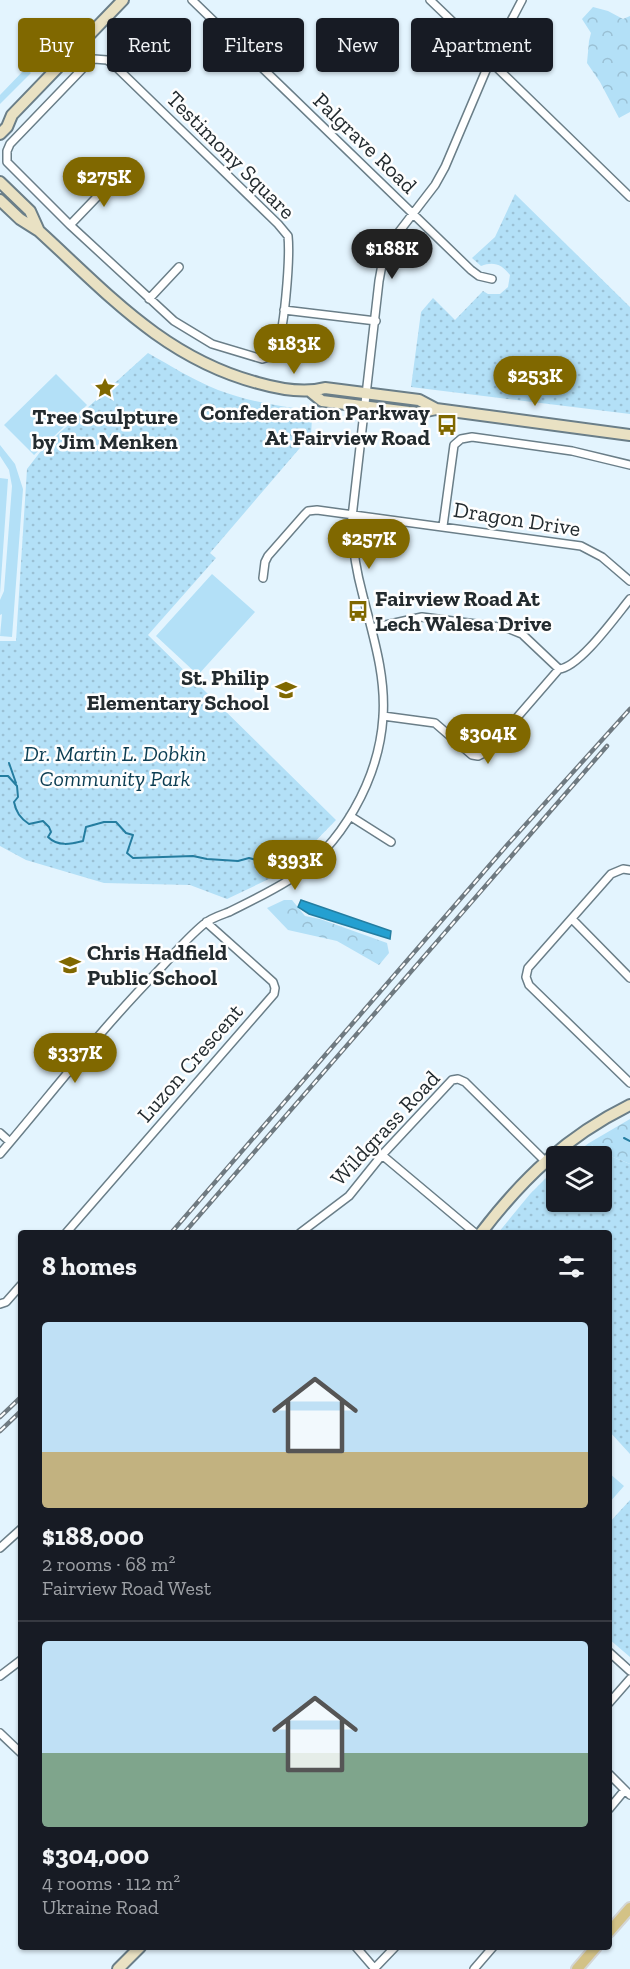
<!DOCTYPE html>
<html lang="en">
<head>
<meta charset="utf-8">
<style>
  :root { --surface:#171b24; --page:#20242c; --text:#f1f3f6; --muted:#9ea1a6; --line:#363941; --accent:#806800 }
  body { margin:0; font-family:"Zilla Slab",serif; background:var(--page); color:var(--text); height:100vh; display:flex; flex-direction:column; font-size:22px; white-space:nowrap }
  * { box-sizing:border-box; margin:0 }
  p { font-size:20px; color:var(--muted) }
  .icon { flex:none; width:33px; height:33px; fill:none; stroke:currentColor; stroke-width:2; stroke-linecap:round; stroke-linejoin:round }
  .map { position:relative; flex:1; overflow:hidden }
  .sheet { position:absolute; left:18px; top:1230px; width:594px; height:720px; display:flex; flex-direction:column; background:var(--surface); border-radius:6px; box-shadow:0 2px 4px #0004 }
  .sheet>* { flex:none }
  .guide { position:absolute; left:18px; top:18px; width:594px; height:54px; display:flex; gap:12px }
  .buttons { position:absolute; left:546px; top:1146px; display:grid; gap:12px }
  .buttons a { display:grid; place-items:center; width:66px; height:66px; border-radius:6px; background:var(--surface); box-shadow:0 2px 4px #0004; font-size:30px }
  .price { position:absolute; translate:-50% -51px; padding:0 14px; border-radius:21px; background:var(--accent); color:#fff; font-size:20px; line-height:39px; filter:drop-shadow(0 2px 3px #0008) }
  .price::after { content:''; position:absolute; left:50%; top:36px; width:18px; height:14px; margin-left:-9px; background:inherit; clip-path:polygon(0 0,100% 0,50% 100%) }
  .price.on { background:#222; color:#fff }
  ul { padding:0; list-style:none }
  li { display:grid; align-content:center; gap:12px; height:318px; padding:0 24px }
  li+li { border-top:2px solid var(--line) }
  li span { display:grid; place-items:center; height:186px; border-radius:6px; color:#555 }
  li>.icon { margin-inline-start:auto }
  span .icon { width:108px; height:108px; fill:#fffc; stroke-width:1 }
  li b { font-size:26px }
  h2 { display:flex; justify-content:space-between; align-items:center; height:72px; padding:0 24px; font-size:26px }
  .tag { padding:0 21px; border-radius:6px; background:var(--surface); box-shadow:0 2px 4px #0004; font-size:21px; line-height:54px }
  .tag.on { background:var(--accent); color:#fff }
  .map>svg:first-child { display:block }
  .grass { fill:#b3e0f7 }
  .forest { fill:url(#forest-crowns) }
  .park { fill:url(#park-dots) }
  .water { fill:#24a0d1; stroke:#247da0; stroke-width:1.5 }
  .lines { fill:none; stroke-linecap:round; stroke-linejoin:round }
  .stream { stroke:#247da0; stroke-width:2 }
  .street-casing { stroke:#6a7e88; stroke-width:10 }
  .secondary-casing { stroke:#6a7e88; stroke-width:14 }
  .primary-casing { stroke:#d3d5d5; stroke-width:14 }
  .street { stroke:#fff; stroke-width:7 }
  .secondary { stroke:#e9e1c3; stroke-width:10 }
  .primary { stroke:#d3c286; stroke-width:10 }
  .rail-casing { stroke:#6f7a81; stroke-width:4.5 }
  .rail { stroke:#fefefe; stroke-width:2; stroke-dasharray:7; stroke-linecap:butt }
  .labels { text-anchor:middle; dominant-baseline:central; stroke-width:5; stroke-linejoin:round; paint-order:stroke }
  .street-label { font-size:22px; fill:#232b2f; stroke:#fefefe }
  .poi-label { font-size:22px; font-weight:bold; fill:#232b2f; stroke:#fefefe; text-anchor:end }
  .park-label { font-size:22px; font-style:italic; fill:#0b3d52; stroke:#fefefe }
</style>
</head>
<body>
<div class="map">
<svg width="630" height="1969" viewBox="0 0 630 1969">
  <defs>
    <pattern id="forest-crowns" width="20" height="18" patternUnits="userSpaceOnUse" patternTransform="scale(1.5)"><rect width="20" height="18" fill="#b3e0f7"/><path d="M2 6a3 3 0 1 1 6 0M12 15a3 3 0 1 1 6 0" fill="none" stroke="#9ac0d4"/></pattern>
    <pattern id="park-dots" width="8" height="8" patternUnits="userSpaceOnUse" patternTransform="scale(1.5)"><rect width="8" height="8" fill="#b3e0f7"/><path d="M2 2h.1M6 6h.1" fill="none" stroke="#9ac0d4" stroke-width="1.8" stroke-linecap="round"/></pattern>
  </defs>
  <rect width="100%" height="100%" fill="#e3f4fe"/>
  <path class="grass" d="M 24,66 L 31,73 L 0,104 L 0,95 L 25,69 Z
    M 56,374 L 87,405 L 34,455 L 4,425 Z
    M 0,445 L 15,464 L 23,489 L 12,637 L 0,636 L 2,614 L 0,615 L 0,600 L 4,591 L 12,486 L 9,470 L 0,456 Z
    M 0,478 L 8,479 L 0,594 Z
    M 212,574 L 255,612 L 198,675 L 156,636 Z
    M 609,1473 L 624,1486 L 609,1503 Z"/>
  <path class="forest" d="M 593,7 L 608,11 L 623,19 L 630,16 L 630,112 L 619,118 L 600,82 L 587,63 L 589,41 L 591,33 L 582,19 Z
    M 284,900 L 292,900 L 305,916 L 320,919 L 387,943 L 389,953 L 379,965 L 337,941 L 288,930 L 267,908 Z
    M 630,1119 L 630,1164 L 601,1152 L 589,1143 Z"/>
  <path class="park" d="M 515,194 L 630,307 L 630,414 L 411,387 L 421,312 L 433,298 L 455,320 L 483,291 L 488,294 L 500,294 L 508,287 L 510,275 C 502,264 493,261 481,266 L 472,258 L 495,237 Z
    M 148,353 C 171,366 193,380 218,390 C 250,402 283,407 317,411 L 316,418 L 312,418 L 311,435 L 210,553 L 216,558 L 148,635 L 336,820 L 299,858 L 273,877 L 227,899 L 190,885 L 104,883 L 26,860 L 0,846 L 0,641 L 16,641 L 27,469 L 44,447 Z
    M 589,1143 L 601,1152 L 630,1164 L 630,1454 L 609,1431 L 609,1233 L 498,1233 L 530,1194 L 556,1168 L 556,1202 L 602,1202 L 602,1156 L 571,1156 Z
    M 630,1500 L 630,1657 L 609,1639 L 609,1523 Z"/>
  <path class="water" d="M 301,900 L 391,931 L 390,939 L 309,914 L 298,907 Z"/>
  <g class="lines">
    <path class="stream" d="M 9,763 L 16,783
      M 0,776 L 8,776 L 17,786 L 18,797 L 14,802 C 16,812 20,818 29,824 L 43,821 L 49,827 L 51,832 L 48,837 C 58,847 71,844 83,841 L 86,827 L 104,822 L 116,822 L 126,833 L 133,835 L 127,853 L 133,858 L 193,856 L 207,859 L 238,861 L 249,858 L 268,863 L 274,871
      M 624,1138 L 630,1141"/>
    <defs>
      <path id="street" d="M 192,0 L 471,270 L 479,276 L 492,279
        M 430,0 L 479,47 L 490,61 L 630,197
        M 94,59 L 107,60 L 113,64 L 278,224 L 288,236 C 290,255 285,339 274,353 C 271,357 267,358 262,359 L 212,344 L 174,321 L 70,225 L 7,162 L 7,151 L 10,144 L 86,65 Z
        M 70,225 L 119,174
        M 149,299 L 179,267
        M 284,310 L 376,321
        M 443,526 L 454,445 L 461,439 L 472,437 L 572,451 L 630,465
        M 263,578 L 265,562 L 268,556 L 304,515 L 308,511 L 317,510 L 581,546 L 602,557 L 630,581
        M 372,628 L 422,617 L 507,628 L 522,634 L 559,669 C 579,668 616,616 630,599
        M 383,716 L 435,723 L 472,755 L 478,756 L 488,751 L 559,669
        M 350,816 L 391,842
        M 630,870 L 623,869 L 611,874 L 528,968 L 526,977 L 529,985 L 630,1083
        M 573,920 L 630,978
        M 0,1133 L 10,1142
        M 0,1154 C 52,1093 101,1029 157,972 C 172,956 187,938 204,924 C 211,918 221,915 229,912 C 249,902 270,892 289,880 C 342,846 379,779 383,717 C 386,674 372,633 362,592 C 356,570 353,548 351,526 L 379,281 L 383,259 L 395,237 L 435,185 L 445,167 L 490,61 L 522,0
        M 382,1155 L 475,1233
        M 66,1233 L 274,994 L 275,988 L 273,982 L 206,922
        M 300,1233 L 349,1196 L 382,1155 L 452,1080 L 458,1079 L 465,1082 L 545,1161
        M 0,1304 L 6,1302 L 21,1285
        M 0,1548 L 21,1529
        M 609,1652 L 630,1671
        M 0,1676 L 21,1660
        M 609,1703 L 630,1679
        M 0,1733 L 21,1753
        M 609,1774 L 630,1795
        M 609,1809 L 624,1791
        M 356,1947 L 375,1969
        M 374,1969 L 395,1947
        M 474,1969 L 493,1947"/>
      <path id="secondary" d="M 0,134 L 7,127 L 12,115 L 123,0
        M 0,182 L 30,211 L 39,231
        M 0,200 L 20,219 L 39,231 C 108,294 164,358 258,383 C 279,389 303,394 325,388 L 419,400 L 436,409 L 630,435
        M 311,392 L 322,401 L 417,413 L 436,409
        M 481,1233 C 523,1178 567,1136 630,1105
        M 118,1969 L 140,1947"/>
      <path id="primary" d="M 609,1932 L 630,1908
        M 577,1969 L 596,1947"/>
    </defs>
    <use href="#street" class="street-casing"/>
    <use href="#secondary" class="secondary-casing"/>
    <use href="#primary" class="primary-casing"/>
    <use href="#street" class="street"/>
    <use href="#secondary" class="secondary"/>
    <use href="#primary" class="primary"/>
    <defs>
      <path id="rail" d="M 171,1233 L 508,844 L 630,709
        M 184,1233 L 607,746
        M 0,1417 L 21,1397
        M 0,1431 L 21,1411"/>
    </defs>
    <use href="#rail" class="rail-casing"/>
    <use href="#rail" class="rail"/>
  </g>
  <defs>
    <symbol id="sight-bare" viewBox="-9 -9 18 18"><path d="M0-6L1.8-2.2L6-1.7L2.9 1.2L3.7 5.4L0 3.3L-3.7 5.4L-2.9 1.2L-6-1.7L-1.8-2.2Z" fill="#806800" stroke="#fefefe" stroke-width="2.5" paint-order="stroke"/></symbol>
    <symbol id="bus-bare" viewBox="-9 -9 18 18"><path d="M-5-6H5V4H4V6H2V4H-2V6H-4V4H-5ZM-3.5-4V0h7V-4ZM-3.5 1.2v1.5H-2V1.2ZM2 1.2v1.5H3.5V1.2Z" fill="#806800" stroke="#fefefe" stroke-width="2.5" paint-order="stroke"/></symbol>
    <symbol id="school-bare" viewBox="-9 -9 18 18"><path d="M0-5L7-2L0 1L-7-2ZM-4 1L0 2.5L4 1V4Q0 6-4 4Z" fill="#806800" stroke="#fefefe" stroke-width="2.5" paint-order="stroke"/></symbol>
  </defs>
  <g fill-rule="evenodd">
    <use href="#sight-bare" x="90" y="373" width="30" height="30"/>
    <use href="#bus-bare" x="432" y="410" width="30" height="30"/>
    <use href="#bus-bare" x="343" y="596" width="30" height="30"/>
    <use href="#school-bare" x="271" y="675" width="30" height="30"/>
    <use href="#school-bare" x="55" y="950" width="30" height="30"/>
  </g>
  <g class="labels">
    <g class="street-label">
      <text transform="translate(365 143) rotate(44)">Palgrave Road</text>
      <text transform="translate(231 155) rotate(45)">Testimony Square</text>
      <text transform="translate(517 519) rotate(9)">Dragon Drive</text>
      <text transform="translate(190 1063) rotate(-49)">Luzon Crescent</text>
      <text transform="translate(385 1128) rotate(-47)">Wildgrass Road</text>
    </g>
    <g class="poi-label">
      <text x="430" y="412">Confederation Parkway<tspan x="430" dy="25">At Fairview Road</tspan></text>
      <text x="105" y="416" text-anchor="middle">Tree Sculpture<tspan x="105" dy="25">by Jim Menken</tspan></text>
      <text x="375" y="598" text-anchor="start">Fairview Road At<tspan x="375" dy="25">Lech Walesa Drive</tspan></text>
      <text x="269" y="677">St. Philip<tspan x="269" dy="25">Elementary School</tspan></text>
      <text x="87" y="952" text-anchor="start">Chris Hadfield<tspan x="87" dy="25">Public School</tspan></text>
    </g>
    <g class="park-label">
      <text x="115" y="753">Dr. Martin L. Dobkin<tspan x="115" dy="25">Community Park</tspan></text>
    </g>
  </g>
</svg>
<div class="buttons">
<a><svg class="icon" aria-label="layers" viewBox="0 0 24 24"><path d="M12 4l9 5-9 5-9-5zM3 14l9 5 9-5"/></svg></a>
</div>
<b class="price" style="left:104px;top:208px">$275K</b>
<b class="price on" style="left:392px;top:280px">$188K</b>
<b class="price" style="left:294px;top:375px">$183K</b>
<b class="price" style="left:535px;top:407px">$253K</b>
<b class="price" style="left:369px;top:570px">$257K</b>
<b class="price" style="left:488px;top:765px">$304K</b>
<b class="price" style="left:295px;top:891px">$393K</b>
<b class="price" style="left:75px;top:1084px">$337K</b>
<div class="guide">
<a class="tag on">Buy</a>
<a class="tag">Rent</a>
<a class="tag">Filters</a>
<a class="tag">New</a>
<a class="tag">Apartment</a>
</div>
<section class="sheet">
<h2>8 homes<svg class="icon" aria-label="filters" viewBox="0 0 24 24"><path d="M4 7h16M4 17h16"/><circle cx="9" cy="7" r="2"/><circle cx="15" cy="17" r="2"/></svg></h2>
<ul>
<li><span style="background:linear-gradient(#bfe0f5 70%,#c2b280 0)"><svg class="icon" aria-label="home" viewBox="0 0 24 24"><path d="M3 11l9-7 9 7M6 9v11h12V9"/></svg></span><div><b>$188,000</b><p>2 rooms · 68 m²</p><p>Fairview Road West</p></div></li>
<li><span style="background:linear-gradient(#bfe0f5 60%,#7fa58c 0)"><svg class="icon" aria-label="home" viewBox="0 0 24 24"><path d="M3 11l9-7 9 7M6 9v11h12V9"/></svg></span><div><b>$304,000</b><p>4 rooms · 112 m²</p><p>Ukraine Road</p></div></li>
</ul>
</section>
</div>
</body>
</html>
